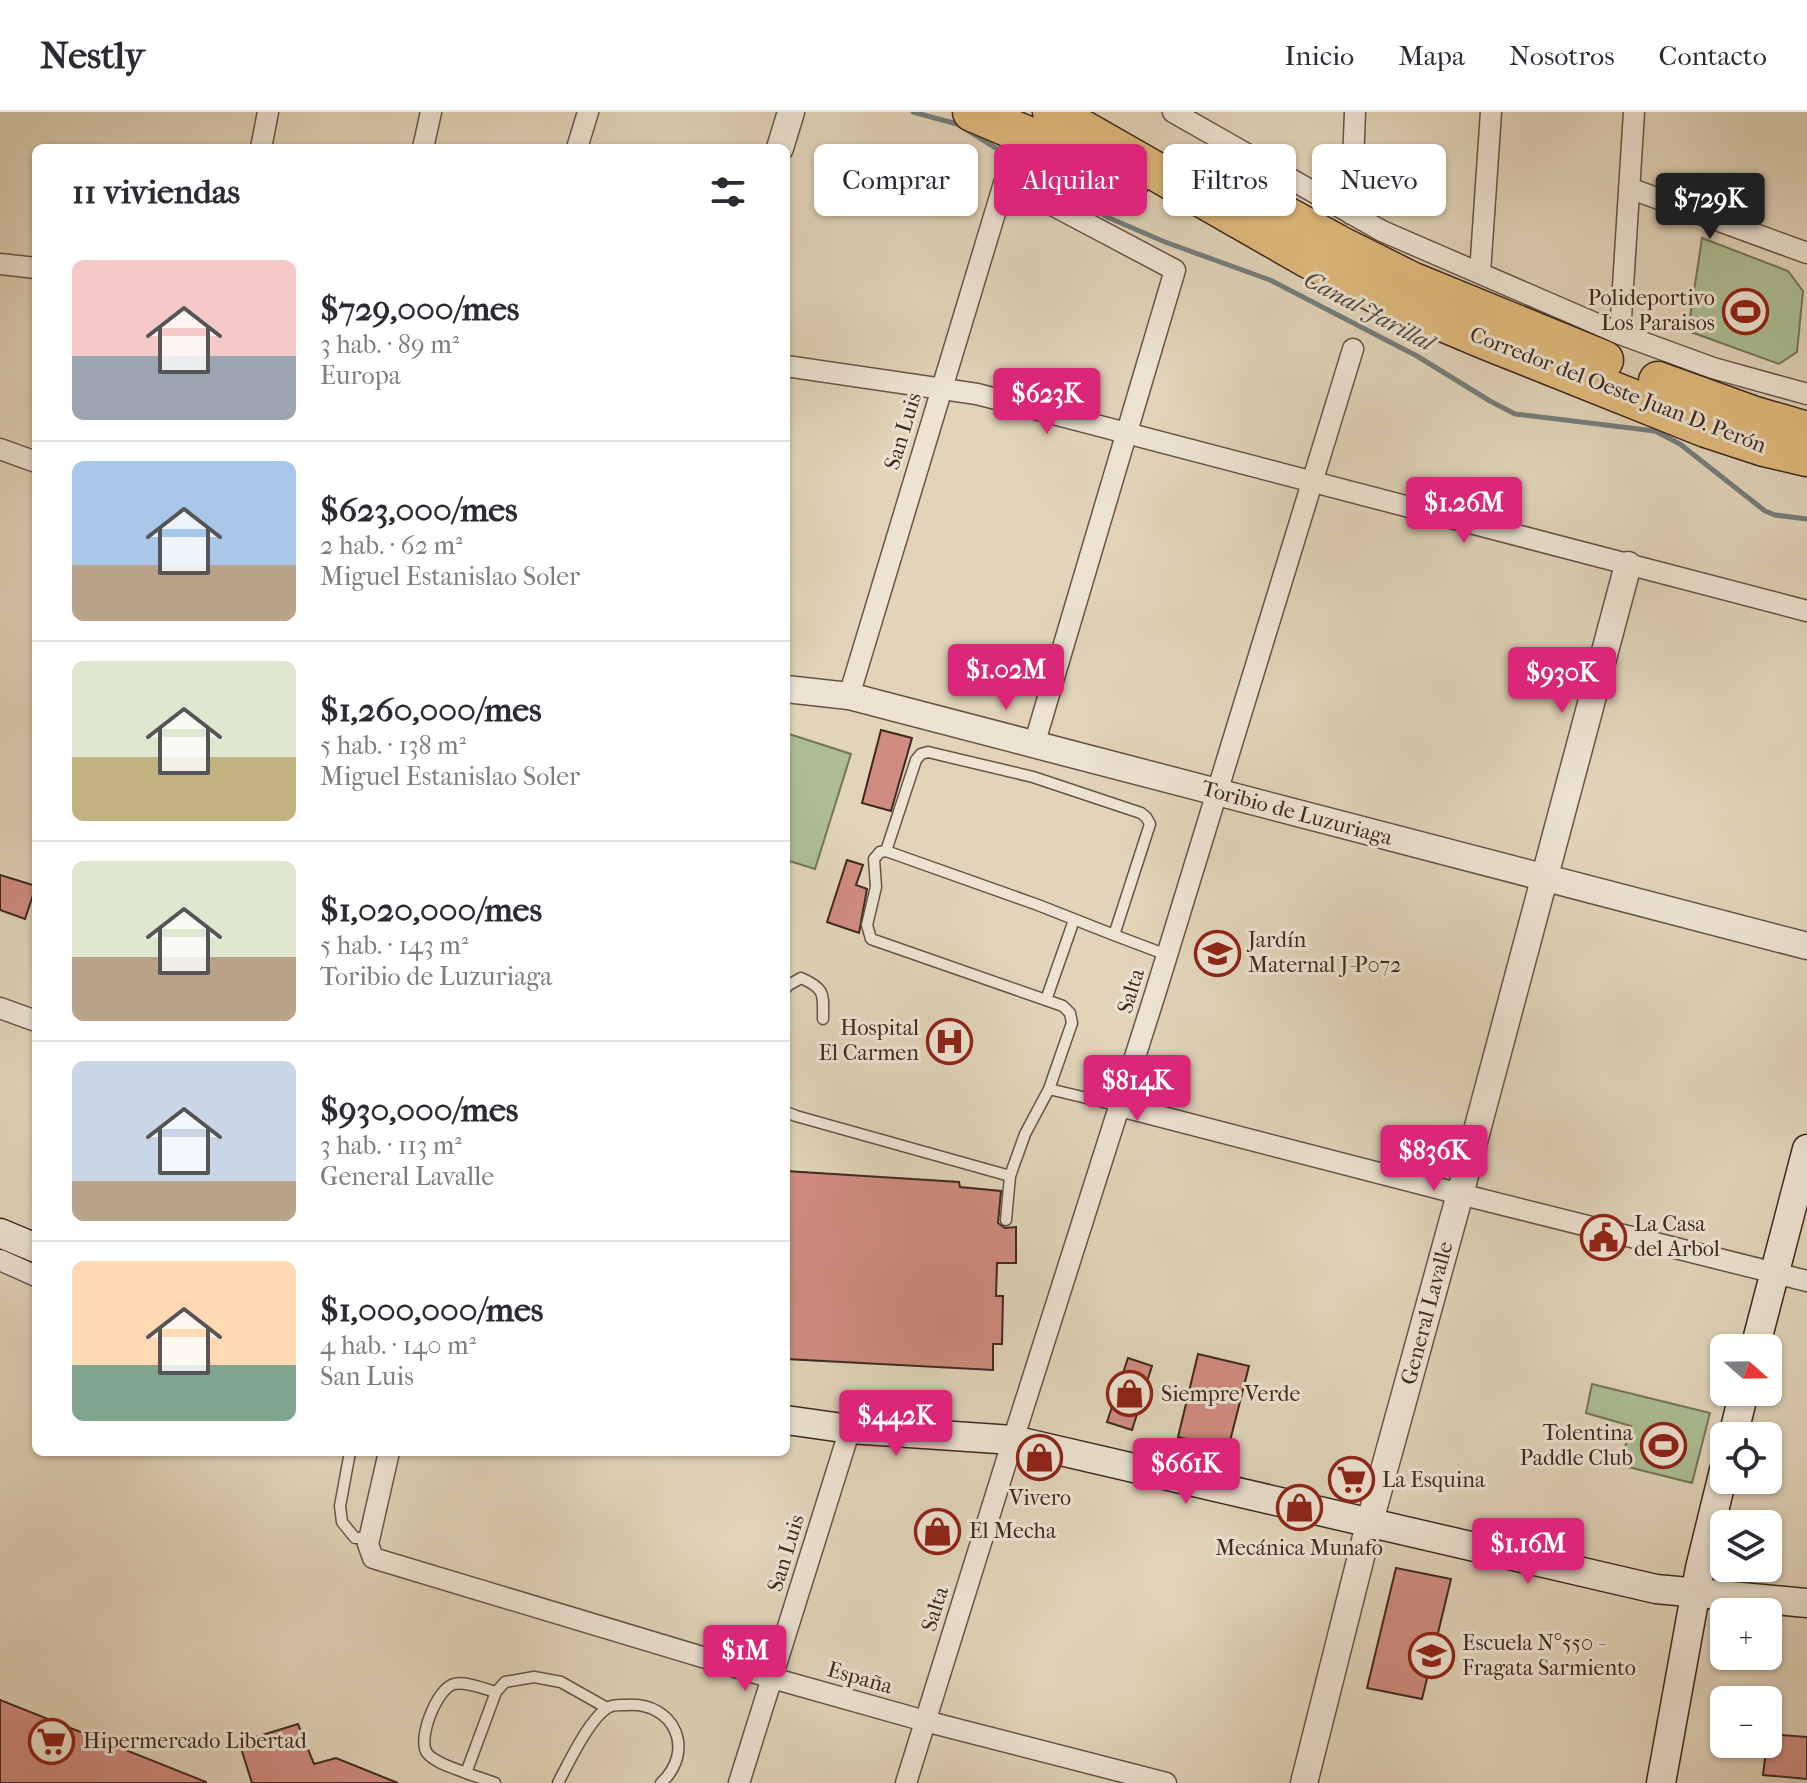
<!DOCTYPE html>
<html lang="es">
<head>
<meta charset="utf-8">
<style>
  :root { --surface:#fff; --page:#f2f2f3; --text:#2b2b33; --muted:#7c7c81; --line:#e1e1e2; --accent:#db2777 }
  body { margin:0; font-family:"IM FELL French Canon",serif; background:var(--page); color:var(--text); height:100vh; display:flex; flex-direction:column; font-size:30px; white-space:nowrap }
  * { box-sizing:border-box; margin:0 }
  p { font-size:26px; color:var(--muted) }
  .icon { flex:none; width:44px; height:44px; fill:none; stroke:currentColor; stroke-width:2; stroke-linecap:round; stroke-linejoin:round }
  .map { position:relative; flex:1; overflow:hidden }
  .panel { position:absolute; left:32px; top:32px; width:758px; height:1312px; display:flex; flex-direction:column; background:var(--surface); border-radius:12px; box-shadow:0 2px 6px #0004 }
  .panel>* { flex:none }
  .top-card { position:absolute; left:814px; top:32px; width:760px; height:72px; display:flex; gap:16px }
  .needle { width:52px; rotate:110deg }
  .tools { position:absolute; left:1710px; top:1222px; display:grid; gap:16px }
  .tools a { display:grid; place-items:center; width:72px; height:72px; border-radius:12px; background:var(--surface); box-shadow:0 2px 6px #0004; font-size:40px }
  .price { position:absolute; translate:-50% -68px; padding:0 18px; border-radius:8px; background:var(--accent); color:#fff; font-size:26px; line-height:52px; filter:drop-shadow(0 2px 4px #0008) }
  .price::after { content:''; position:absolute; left:50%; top:48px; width:24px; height:18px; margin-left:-12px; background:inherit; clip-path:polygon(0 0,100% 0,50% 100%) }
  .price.current { background:#222; color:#fff }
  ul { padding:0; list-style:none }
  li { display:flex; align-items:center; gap:24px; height:200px; padding:0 40px }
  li+li { border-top:2px solid var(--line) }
  li span { display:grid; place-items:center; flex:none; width:224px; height:160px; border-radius:12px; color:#555 }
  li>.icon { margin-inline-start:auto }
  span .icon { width:96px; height:96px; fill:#fffc; stroke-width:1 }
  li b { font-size:34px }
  h2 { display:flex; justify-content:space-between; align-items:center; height:96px; padding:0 40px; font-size:34px }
  .tag { padding:0 28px; border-radius:12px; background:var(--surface); box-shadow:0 2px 6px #0004; font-size:28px; line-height:72px }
  .tag.current { background:var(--accent); color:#fff }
  header { display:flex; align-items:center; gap:48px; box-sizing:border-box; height:112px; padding:0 40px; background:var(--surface); border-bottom:2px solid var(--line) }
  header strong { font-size:38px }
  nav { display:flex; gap:44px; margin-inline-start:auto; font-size:28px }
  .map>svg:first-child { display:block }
  .green { fill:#acbe94; stroke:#76745a; stroke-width:2 }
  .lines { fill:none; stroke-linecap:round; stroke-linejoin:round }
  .stream { stroke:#747e7c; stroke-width:5 }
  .building { fill:#d08c80; stroke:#3f2920; stroke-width:2 }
  .service-casing { stroke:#685446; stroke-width:13 }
  .minor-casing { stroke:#685446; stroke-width:23 }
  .tertiary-casing { stroke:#685446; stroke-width:29 }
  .secondary-casing { stroke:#3f2920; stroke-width:31 }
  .motorway-casing { stroke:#3f2920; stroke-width:41 }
  .service { stroke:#ece3d2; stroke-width:10 }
  .minor { stroke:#ece3d2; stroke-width:20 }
  .tertiary { stroke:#ece3d2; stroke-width:26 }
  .secondary { stroke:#ece3d2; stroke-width:28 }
  .motorway { stroke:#e0ba7c; stroke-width:38 }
  .labels { text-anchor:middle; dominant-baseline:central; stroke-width:6; stroke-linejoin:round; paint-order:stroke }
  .poi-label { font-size:22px; fill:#3f2920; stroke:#ece3d2; text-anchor:start }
  .street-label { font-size:22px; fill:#3f2920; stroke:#ece3d2 }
  .water-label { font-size:24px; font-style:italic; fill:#554c46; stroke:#ece3d2 }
</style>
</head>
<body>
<header>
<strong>Nestly</strong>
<nav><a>Inicio</a><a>Mapa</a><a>Nosotros</a><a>Contacto</a></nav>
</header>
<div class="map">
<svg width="1807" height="1671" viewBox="0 0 1807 1671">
  <rect width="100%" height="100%" fill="#e1d4b9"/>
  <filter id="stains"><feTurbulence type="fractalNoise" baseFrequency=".0025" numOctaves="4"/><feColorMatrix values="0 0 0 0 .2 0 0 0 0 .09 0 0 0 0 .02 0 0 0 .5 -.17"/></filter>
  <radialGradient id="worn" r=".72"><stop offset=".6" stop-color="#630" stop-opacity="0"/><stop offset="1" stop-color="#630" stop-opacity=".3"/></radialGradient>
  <path class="green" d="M 1702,126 L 1788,159 L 1803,179 L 1797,240 L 1779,252 L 1688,219 Z
    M 786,621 L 851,642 L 815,757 L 786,748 Z
    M 1592,1272 L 1710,1301 L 1692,1371 L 1620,1353 L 1631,1314 L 1586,1301 Z"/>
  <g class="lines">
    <path class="stream" d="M 913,0 L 957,12 L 1107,105 L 1165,130 L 1270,168 L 1417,244 L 1490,289 L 1515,302 L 1655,319 L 1680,332 L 1765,399 L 1775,403 L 1807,407"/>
  </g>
  <path class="building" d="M 881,618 L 912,626 L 891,699 L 862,691 Z
    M 847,748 L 863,753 L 856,773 L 867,777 L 859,821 L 827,810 Z
    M 0,763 L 36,774 L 25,807 L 0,798 Z
    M 786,1059 L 959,1070 L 960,1075 L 1001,1079 L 998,1111 L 1005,1116 L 1016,1115 L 1016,1151 L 997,1151 L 996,1184 L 1003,1184 L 1002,1232 L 993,1232 L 993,1258 L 786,1247 Z
    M 1198,1242 L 1249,1254 L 1228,1337 L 1178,1325 Z
    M 1128,1246 L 1152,1254 L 1132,1318 L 1107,1310 Z
    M 1396,1456 L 1451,1467 L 1422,1587 L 1367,1576 Z
    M 0,1588 L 206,1670 L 206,1671 L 0,1671 Z
    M 298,1612 L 314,1652 L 336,1646 L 398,1671 L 252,1671 L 239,1630 Z
    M 1768,1622 L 1807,1625 L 1807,1667 L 1763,1663 Z"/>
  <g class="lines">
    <defs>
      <path id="service" d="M 886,739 L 916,648 L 921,642 L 928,640 L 1033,665 L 1141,701 L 1146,705 L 1150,712 L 1114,823 L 1038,793 L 886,739 L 880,740 L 874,747 L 876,775 L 867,813 L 871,827 L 1063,894 L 1070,901 L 1072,911 L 1049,977 L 1120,994
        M 1114,823 L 1167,843
        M 786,876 L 787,874 L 801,866 C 826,877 823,882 823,907
        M 1046,888 L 1074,808
        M 786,1000 L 796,1004 L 1010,1064
        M 1006,1108 L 1010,1064 L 1025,1022 L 1049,977
        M 350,1340 L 340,1394 L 342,1410 L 355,1426 L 369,1426
        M 496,1580 C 484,1577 466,1569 454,1572 C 437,1576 417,1627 427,1641 C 435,1651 454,1656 466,1661 L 496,1580 L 505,1570 L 534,1565 L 561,1570 L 607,1596
        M 466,1661 L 495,1671
        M 558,1671 C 568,1652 590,1605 609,1595 C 615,1592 622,1593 627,1593 C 675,1590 696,1639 661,1671"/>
      <path id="minor" d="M 1173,0 L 1382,119 L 1620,222 L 1713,256 L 1807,282
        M 261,36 L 268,0
        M 423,36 L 431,0
        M 577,36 L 588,0
        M 1629,76 L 1807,141
        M 1351,102 L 1355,0
        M 0,152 L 36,156
        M 1480,161 L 1491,0
        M 1620,222 L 1634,0
        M 786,254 L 977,282 L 1807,499
        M 0,337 L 36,350
        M 849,584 L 1005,68 L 1175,158 L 1034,633
        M 0,896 L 36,909
        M 1120,994 L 1460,1082 L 1807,1169
        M 0,1148 L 36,1164
        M 389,1340 L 368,1432 L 373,1446 L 772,1566 L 925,1609 L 1166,1671
        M 739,1671 L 850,1317
        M 906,1671 L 1013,1328 L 1156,879 L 1353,237"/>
      <path id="tertiary" d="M 780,36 L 791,0
        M 786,577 L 849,584 L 1807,834
        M 1304,1671 L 1370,1409 L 1460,1082 L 1628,453"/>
      <path id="secondary" d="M 0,1121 L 36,1136
        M 1755,1236 L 1807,1037
        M 786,1308 L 850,1317 L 1013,1328 L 1656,1477 L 1807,1491
        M 1733,1324 L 1744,1280
        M 1661,1671 L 1700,1456 L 1724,1358"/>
      <path id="motorway" d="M 972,0 L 1131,68
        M 1052,0 L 1307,146 L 1381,184 L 1488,229 L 1706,316 L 1764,335 L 1807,345
        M 1268,94 L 1339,133 L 1411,169 L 1604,248
        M 1658,269 L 1755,304 L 1807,319"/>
    </defs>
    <use href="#service" class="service-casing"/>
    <use href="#minor" class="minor-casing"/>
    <use href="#tertiary" class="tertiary-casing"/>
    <use href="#secondary" class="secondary-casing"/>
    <use href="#motorway" class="motorway-casing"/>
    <use href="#service" class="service"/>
    <use href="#minor" class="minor"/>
    <use href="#tertiary" class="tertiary"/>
    <use href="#secondary" class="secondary"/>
    <use href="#motorway" class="motorway"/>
  </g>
  <defs>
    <symbol id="stadium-ring" viewBox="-11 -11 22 22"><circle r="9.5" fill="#ece3d2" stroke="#8f2418" stroke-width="1.5"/><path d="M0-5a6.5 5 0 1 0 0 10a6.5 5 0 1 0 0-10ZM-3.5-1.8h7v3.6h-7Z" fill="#8f2418"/></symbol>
    <symbol id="school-ring" viewBox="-11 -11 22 22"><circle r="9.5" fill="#ece3d2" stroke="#8f2418" stroke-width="1.5"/><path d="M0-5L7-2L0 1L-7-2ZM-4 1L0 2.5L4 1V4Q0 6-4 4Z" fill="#8f2418"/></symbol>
    <symbol id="hospital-ring" viewBox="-11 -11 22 22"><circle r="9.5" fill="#ece3d2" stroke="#8f2418" stroke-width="1.5"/><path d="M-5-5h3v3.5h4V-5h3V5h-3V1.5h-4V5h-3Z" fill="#8f2418"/></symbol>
    <symbol id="civic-ring" viewBox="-11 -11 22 22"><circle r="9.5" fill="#ece3d2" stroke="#8f2418" stroke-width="1.5"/><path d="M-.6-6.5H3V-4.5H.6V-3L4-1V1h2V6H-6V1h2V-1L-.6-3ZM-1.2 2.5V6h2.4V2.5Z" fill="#8f2418"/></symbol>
    <symbol id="shop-ring" viewBox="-11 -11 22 22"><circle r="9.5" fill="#ece3d2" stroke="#8f2418" stroke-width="1.5"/><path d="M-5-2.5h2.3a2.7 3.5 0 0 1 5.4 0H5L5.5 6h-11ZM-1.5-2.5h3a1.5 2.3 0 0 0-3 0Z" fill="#8f2418"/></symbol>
    <symbol id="supermarket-ring" viewBox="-11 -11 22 22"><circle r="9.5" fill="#ece3d2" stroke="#8f2418" stroke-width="1.5"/><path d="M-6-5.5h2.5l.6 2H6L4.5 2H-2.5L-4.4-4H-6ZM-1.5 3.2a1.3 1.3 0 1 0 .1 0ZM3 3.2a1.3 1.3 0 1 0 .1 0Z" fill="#8f2418"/></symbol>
  </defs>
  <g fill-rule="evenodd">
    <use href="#stadium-ring" x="1720" y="174" width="51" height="51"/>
    <use href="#school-ring" x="1192" y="816" width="51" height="51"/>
    <use href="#hospital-ring" x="924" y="904" width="51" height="51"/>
    <use href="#civic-ring" x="1578" y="1100" width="51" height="51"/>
    <use href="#shop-ring" x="1104" y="1256" width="51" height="51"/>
    <use href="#stadium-ring" x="1638" y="1308" width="51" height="51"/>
    <use href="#shop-ring" x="1014" y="1320" width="51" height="51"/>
    <use href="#supermarket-ring" x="1326" y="1342" width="51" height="51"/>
    <use href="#shop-ring" x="1274" y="1370" width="51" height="51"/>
    <use href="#shop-ring" x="912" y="1394" width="51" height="51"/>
    <use href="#school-ring" x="1406" y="1518" width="51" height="51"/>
    <use href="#supermarket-ring" x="26" y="1604" width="51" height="51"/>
  </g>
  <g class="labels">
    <g class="poi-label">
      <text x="1715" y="186" text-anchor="end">Polideportivo<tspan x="1715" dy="25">Los Paraisos</tspan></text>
      <text x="1248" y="828">Jardín<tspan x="1248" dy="25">Maternal J-P072</tspan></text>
      <text x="919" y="916" text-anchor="end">Hospital<tspan x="919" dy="25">El Carmen</tspan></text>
      <text x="1634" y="1112">La Casa<tspan x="1634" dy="25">del Arbol</tspan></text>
      <text x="1161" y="1282">Siempre Verde</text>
      <text x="1633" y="1321" text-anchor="end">Tolentina<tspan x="1633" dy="25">Paddle Club</tspan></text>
      <text x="1382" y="1368">La Esquina</text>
      <text x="1040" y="1386" text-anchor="middle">Vivero</text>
      <text x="969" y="1419">El Mecha</text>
      <text x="1299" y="1436" text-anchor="middle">Mecánica Munafo</text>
      <text x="1462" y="1531">Escuela N°550 -<tspan x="1462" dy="25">Fragata Sarmiento</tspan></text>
      <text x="83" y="1629">Hipermercado Libertad</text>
    </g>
    <g class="street-label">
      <text transform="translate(1618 278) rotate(21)">Corredor del Oeste Juan D. Perón</text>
      <text transform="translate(903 319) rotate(-73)">San Luis</text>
      <text transform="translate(1297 701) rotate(15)">Toribio de Luzuriaga</text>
      <text transform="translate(1131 879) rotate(-73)">Salta</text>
      <text transform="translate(1427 1201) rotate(-75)">General Lavalle</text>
      <text transform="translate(786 1441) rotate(-73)">San Luis</text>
      <text transform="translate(935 1497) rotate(-73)">Salta</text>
      <text transform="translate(860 1566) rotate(16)">España</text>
    </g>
    <g class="water-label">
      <text transform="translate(1369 199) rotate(28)">Canal Jarillal</text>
    </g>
  </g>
  <rect width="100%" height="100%" filter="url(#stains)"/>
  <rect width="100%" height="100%" fill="url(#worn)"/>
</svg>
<div class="tools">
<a><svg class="needle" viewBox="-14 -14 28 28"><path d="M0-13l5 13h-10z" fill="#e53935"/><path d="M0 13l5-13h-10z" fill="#7c7c81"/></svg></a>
<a><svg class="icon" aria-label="locate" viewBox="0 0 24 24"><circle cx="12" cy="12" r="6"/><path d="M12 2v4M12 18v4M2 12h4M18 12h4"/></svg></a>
<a><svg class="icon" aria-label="layers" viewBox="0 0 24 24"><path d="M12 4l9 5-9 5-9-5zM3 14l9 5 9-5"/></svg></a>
<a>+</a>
<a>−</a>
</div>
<b class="price current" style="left:1710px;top:129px">$729K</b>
<b class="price" style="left:1047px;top:324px">$623K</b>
<b class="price" style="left:1464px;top:433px">$1.26M</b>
<b class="price" style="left:1006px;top:600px">$1.02M</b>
<b class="price" style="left:1562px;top:603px">$930K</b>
<b class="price" style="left:1137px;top:1011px">$814K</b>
<b class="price" style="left:1434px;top:1081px">$836K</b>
<b class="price" style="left:896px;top:1346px">$442K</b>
<b class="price" style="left:1186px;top:1394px">$661K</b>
<b class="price" style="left:1528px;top:1474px">$1.16M</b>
<b class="price" style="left:745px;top:1581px">$1M</b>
<div class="top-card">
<a class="tag">Comprar</a>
<a class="tag current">Alquilar</a>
<a class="tag">Filtros</a>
<a class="tag">Nuevo</a>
</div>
<section class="panel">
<h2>11 viviendas<svg class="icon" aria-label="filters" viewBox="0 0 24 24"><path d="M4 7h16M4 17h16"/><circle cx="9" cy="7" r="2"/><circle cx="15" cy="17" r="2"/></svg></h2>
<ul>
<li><span style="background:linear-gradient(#f6c9c9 60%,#9aa5b1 0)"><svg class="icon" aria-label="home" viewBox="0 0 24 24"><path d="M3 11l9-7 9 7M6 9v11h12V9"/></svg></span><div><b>$729,000/mes</b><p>3 hab. · 89 m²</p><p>Europa</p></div></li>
<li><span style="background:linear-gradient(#a9c7e8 65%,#b9a48a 0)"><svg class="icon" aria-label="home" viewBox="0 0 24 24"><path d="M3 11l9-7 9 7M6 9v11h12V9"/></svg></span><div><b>$623,000/mes</b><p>2 hab. · 62 m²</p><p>Miguel Estanislao Soler</p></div></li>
<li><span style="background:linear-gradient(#dfe7d0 60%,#c2b280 0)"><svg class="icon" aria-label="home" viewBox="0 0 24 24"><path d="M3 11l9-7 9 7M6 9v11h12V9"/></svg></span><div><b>$1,260,000/mes</b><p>5 hab. · 138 m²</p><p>Miguel Estanislao Soler</p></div></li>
<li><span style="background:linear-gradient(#dfe7d0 60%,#b9a48a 0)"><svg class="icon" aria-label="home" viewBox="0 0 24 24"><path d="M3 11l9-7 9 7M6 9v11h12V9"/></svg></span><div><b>$1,020,000/mes</b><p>5 hab. · 143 m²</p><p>Toribio de Luzuriaga</p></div></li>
<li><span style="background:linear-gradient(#c9d6e8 75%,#b9a48a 0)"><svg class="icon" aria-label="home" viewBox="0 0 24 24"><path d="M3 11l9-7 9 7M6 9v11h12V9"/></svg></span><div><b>$930,000/mes</b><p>3 hab. · 113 m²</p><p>General Lavalle</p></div></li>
<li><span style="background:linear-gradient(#ffd9b3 65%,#7fa58c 0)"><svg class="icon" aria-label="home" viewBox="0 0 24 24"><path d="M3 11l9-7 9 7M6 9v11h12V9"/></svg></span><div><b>$1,000,000/mes</b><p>4 hab. · 140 m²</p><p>San Luis</p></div></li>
</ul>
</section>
</div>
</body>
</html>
